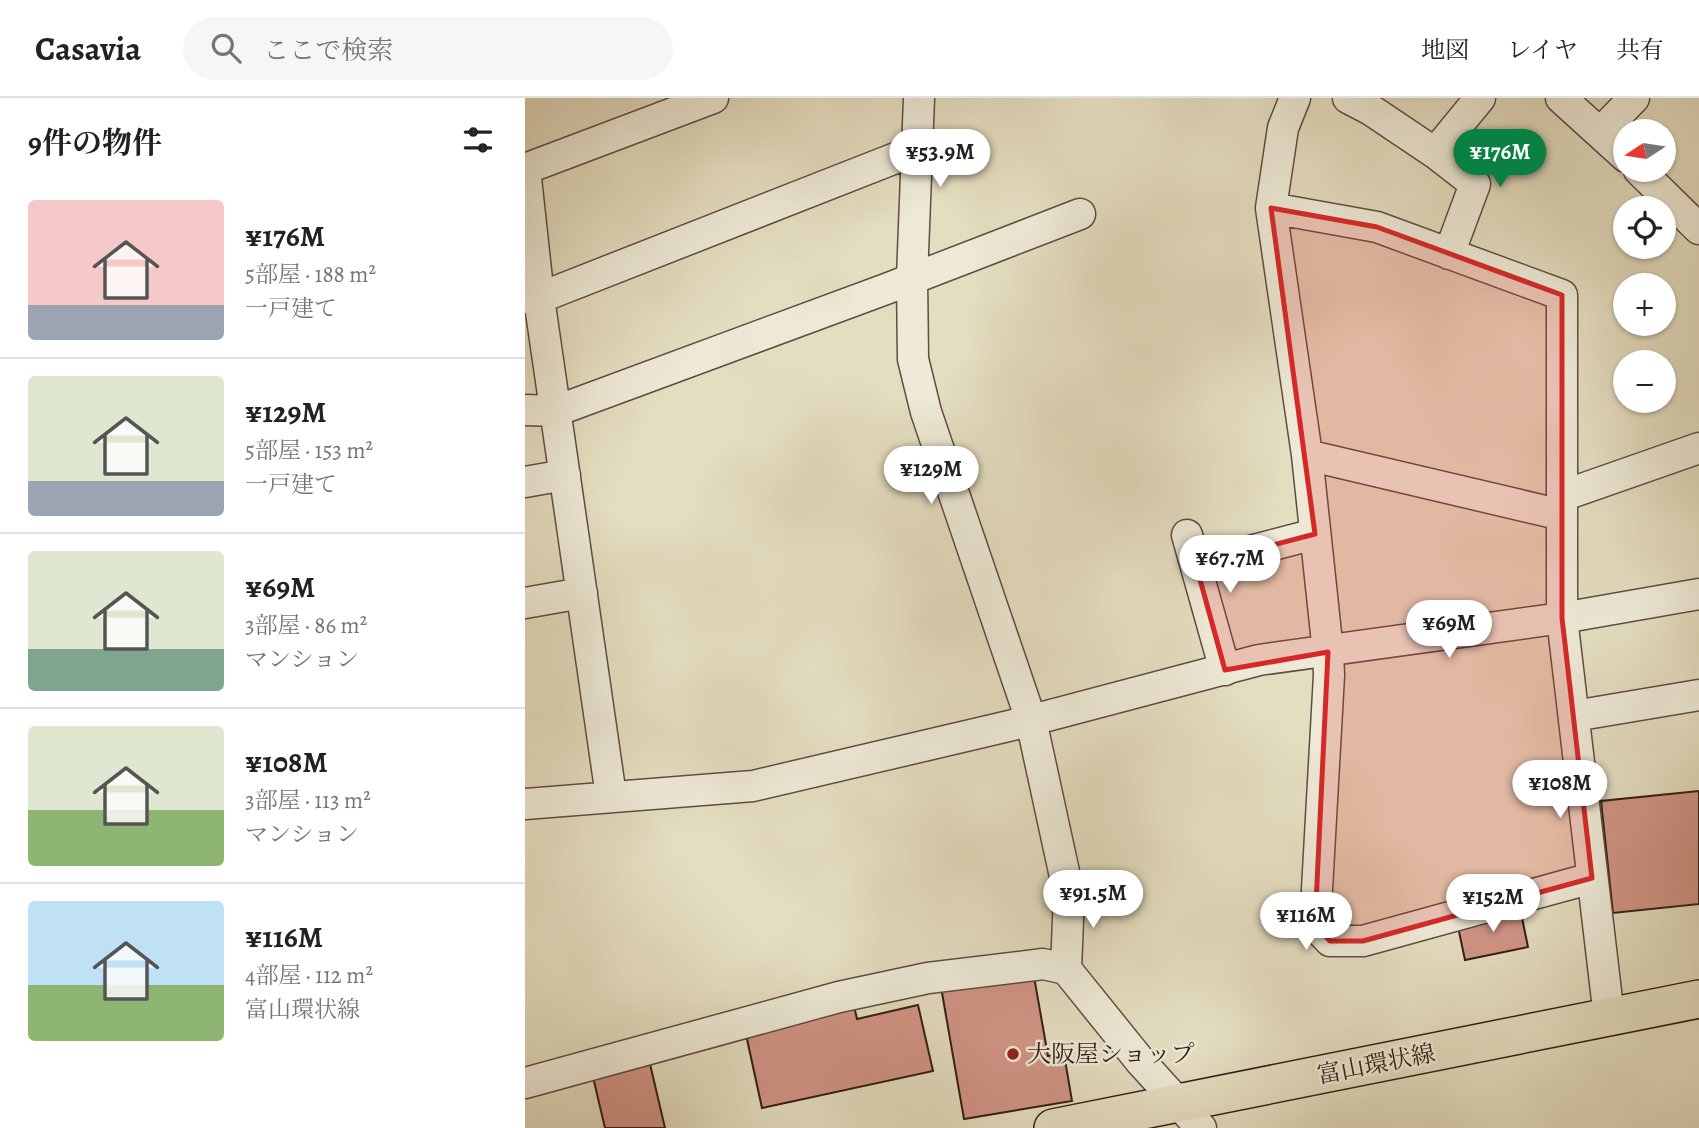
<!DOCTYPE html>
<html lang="ja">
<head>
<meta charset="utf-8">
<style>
  :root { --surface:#fff; --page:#f6f6f6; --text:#222; --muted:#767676; --line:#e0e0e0; --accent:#0b8043 }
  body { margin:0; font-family:Alegreya,"Noto Serif JP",serif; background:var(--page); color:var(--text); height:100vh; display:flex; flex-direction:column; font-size:26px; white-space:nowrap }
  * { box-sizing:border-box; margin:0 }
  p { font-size:23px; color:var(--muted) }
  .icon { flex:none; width:38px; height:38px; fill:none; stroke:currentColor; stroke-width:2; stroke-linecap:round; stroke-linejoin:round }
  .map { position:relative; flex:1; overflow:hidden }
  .details { display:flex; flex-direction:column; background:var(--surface); width:525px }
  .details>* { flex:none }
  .needle { width:46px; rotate:258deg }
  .controls { position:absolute; left:1088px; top:21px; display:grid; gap:14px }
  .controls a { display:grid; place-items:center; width:63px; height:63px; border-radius:50%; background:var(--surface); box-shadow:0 2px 5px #0004; font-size:35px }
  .price { position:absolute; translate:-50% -60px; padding:0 16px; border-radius:24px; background:#fff; color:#222; font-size:23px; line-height:46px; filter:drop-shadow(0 2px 4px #0008) }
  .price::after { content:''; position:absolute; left:50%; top:42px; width:21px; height:16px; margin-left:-10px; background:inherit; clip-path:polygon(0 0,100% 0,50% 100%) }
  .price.active { background:var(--accent); color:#fff }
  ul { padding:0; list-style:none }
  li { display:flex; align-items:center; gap:21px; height:175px; padding:0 28px }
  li+li { border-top:2px solid var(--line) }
  li span { display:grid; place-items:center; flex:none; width:196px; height:140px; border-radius:7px; color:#555 }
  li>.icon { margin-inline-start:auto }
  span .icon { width:84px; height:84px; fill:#fffc; stroke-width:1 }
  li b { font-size:30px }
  h2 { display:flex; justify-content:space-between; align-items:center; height:84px; padding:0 28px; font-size:30px }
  header { display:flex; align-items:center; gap:42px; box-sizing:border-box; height:98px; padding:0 35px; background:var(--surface); border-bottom:2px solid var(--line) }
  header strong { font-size:33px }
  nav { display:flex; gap:38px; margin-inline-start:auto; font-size:24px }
  .search { width:490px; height:63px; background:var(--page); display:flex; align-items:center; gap:18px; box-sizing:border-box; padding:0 24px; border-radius:38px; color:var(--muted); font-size:26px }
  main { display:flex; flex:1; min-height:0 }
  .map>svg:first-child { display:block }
  .building { fill:#d19485; stroke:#321d15; stroke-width:2 }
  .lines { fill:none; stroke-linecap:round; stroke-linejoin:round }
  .minor-casing { stroke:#5e4d40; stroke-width:33 }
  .major-casing { stroke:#321d15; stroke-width:40 }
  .minor { stroke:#ede9d6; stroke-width:30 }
  .major { stroke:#e4ddc0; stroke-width:37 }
  .marked { fill:#d62828; fill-opacity:0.2; stroke:#d62828; stroke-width:5; stroke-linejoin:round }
  .poi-dot { fill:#8f2418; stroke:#ede9d6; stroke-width:2.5 }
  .labels { text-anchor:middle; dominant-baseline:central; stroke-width:5; stroke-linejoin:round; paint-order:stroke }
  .poi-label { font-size:24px; fill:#321d15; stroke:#ede9d6; text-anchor:start }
  .street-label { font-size:24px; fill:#321d15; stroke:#ede9d6 }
</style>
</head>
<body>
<header>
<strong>Casavia</strong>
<div class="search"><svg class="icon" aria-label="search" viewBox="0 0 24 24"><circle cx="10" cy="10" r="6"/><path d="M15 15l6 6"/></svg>ここで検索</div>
<nav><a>地図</a><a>レイヤ</a><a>共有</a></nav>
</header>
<main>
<section class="details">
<h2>9件の物件<svg class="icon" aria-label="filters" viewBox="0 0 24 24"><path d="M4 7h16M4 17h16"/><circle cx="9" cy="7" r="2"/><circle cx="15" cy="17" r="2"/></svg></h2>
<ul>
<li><span style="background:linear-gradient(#f6c9c9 75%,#9aa5b1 0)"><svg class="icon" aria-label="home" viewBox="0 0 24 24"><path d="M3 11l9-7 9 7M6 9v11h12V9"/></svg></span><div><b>¥176M</b><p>5部屋 · 188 m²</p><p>一戸建て</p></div></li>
<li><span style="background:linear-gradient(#dfe7d0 75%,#9aa5b1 0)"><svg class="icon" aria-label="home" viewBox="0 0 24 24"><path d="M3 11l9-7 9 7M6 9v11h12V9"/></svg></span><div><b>¥129M</b><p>5部屋 · 153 m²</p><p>一戸建て</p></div></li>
<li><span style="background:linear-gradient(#dfe7d0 70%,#7fa58c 0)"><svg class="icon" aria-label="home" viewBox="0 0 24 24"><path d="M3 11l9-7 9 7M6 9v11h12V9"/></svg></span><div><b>¥69M</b><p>3部屋 · 86 m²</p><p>マンション</p></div></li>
<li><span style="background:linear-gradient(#dfe7d0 60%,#8fb573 0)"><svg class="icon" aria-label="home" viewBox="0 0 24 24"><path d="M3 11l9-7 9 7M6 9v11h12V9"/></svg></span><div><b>¥108M</b><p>3部屋 · 113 m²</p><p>マンション</p></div></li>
<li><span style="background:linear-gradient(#bfe0f5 60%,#8fb573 0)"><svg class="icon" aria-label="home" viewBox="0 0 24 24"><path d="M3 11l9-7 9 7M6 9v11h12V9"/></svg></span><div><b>¥116M</b><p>4部屋 · 112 m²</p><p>富山環状線</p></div></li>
</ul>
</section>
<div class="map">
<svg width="1174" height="1030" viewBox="0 0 1174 1030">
  <rect width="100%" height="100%" fill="#e4ddc0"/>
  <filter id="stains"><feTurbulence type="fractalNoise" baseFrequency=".00286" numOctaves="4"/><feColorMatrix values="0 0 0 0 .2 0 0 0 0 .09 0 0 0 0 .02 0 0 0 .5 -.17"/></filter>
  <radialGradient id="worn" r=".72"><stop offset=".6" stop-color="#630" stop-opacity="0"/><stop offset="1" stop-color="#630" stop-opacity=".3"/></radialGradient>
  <path class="building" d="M 1174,693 L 1174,806 L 1088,815 L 1076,703 Z
    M 995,810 L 1003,849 L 940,862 L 932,824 Z
    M 508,873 L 523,958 L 539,956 L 547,1003 L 439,1021 L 416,889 Z
    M 393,907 L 408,973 L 237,1010 L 220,932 L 329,908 L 332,921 Z
    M 125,966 L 140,1030 L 80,1030 L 68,979 Z"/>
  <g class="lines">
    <defs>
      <path id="minor" d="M 394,0 L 387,180 L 388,261 L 401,314 L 506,622 L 544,797 L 541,871 L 616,964 L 676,1030
        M 823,0 L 846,12 L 910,55 L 955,0
        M 1036,0 L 1101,59
        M 1076,34 L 1109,0
        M 910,55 L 950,86 L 924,156
        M 0,71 L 14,200 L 86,698
        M 0,71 L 188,0
        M 1114,72 L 1174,131
        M 746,110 L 758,30 L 770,0
        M 0,200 L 14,200 L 391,52
        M 0,312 L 31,313 L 361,191 L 555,116
        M 782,357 L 1037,417
        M 0,384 L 40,377
        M 1037,398 L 1174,350
        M 662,437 L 700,572
        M 671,467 L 790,436
        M 0,505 L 57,495
        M 1049,618 L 1174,597
        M 0,706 L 228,688 L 488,627 L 734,562 L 1037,520 L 1174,496
        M 1067,780 L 838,843 L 805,843 L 790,827 L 804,577 L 803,554 L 782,357 L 746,110 L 852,129 L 1037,197 L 1037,520 L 1084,919
        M 0,985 L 314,899 L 403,880 L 518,866 L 541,871"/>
      <path id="major" d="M 528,1030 L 1174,901"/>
    </defs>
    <use href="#minor" class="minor-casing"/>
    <use href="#major" class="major-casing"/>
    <use href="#minor" class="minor"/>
    <use href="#major" class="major"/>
  </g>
  <path class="marked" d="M 746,110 L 852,129 L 1037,197 L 1037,520 L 1067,780 L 838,843 L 805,843 L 790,827 L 803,554 L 700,572 L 671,467 L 790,436 Z"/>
  <circle class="poi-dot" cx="488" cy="956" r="7"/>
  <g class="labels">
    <g class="poi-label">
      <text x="502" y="956">大阪屋ショップ</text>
    </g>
    <g class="street-label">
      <text transform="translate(851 966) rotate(-11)">富山環状線</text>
    </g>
  </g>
  <rect width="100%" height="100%" filter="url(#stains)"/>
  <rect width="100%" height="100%" fill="url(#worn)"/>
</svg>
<div class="controls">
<a><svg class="needle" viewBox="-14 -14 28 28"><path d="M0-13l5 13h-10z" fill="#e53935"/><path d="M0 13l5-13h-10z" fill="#767676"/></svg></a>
<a><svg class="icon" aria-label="locate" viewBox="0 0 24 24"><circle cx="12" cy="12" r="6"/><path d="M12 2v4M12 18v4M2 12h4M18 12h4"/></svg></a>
<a>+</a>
<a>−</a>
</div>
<b class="price" style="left:415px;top:91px">¥53.9M</b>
<b class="price active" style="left:975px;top:91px">¥176M</b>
<b class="price" style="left:406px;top:408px">¥129M</b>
<b class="price" style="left:705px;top:497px">¥67.7M</b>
<b class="price" style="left:924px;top:562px">¥69M</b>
<b class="price" style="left:1035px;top:722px">¥108M</b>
<b class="price" style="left:568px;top:832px">¥91.5M</b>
<b class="price" style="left:968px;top:836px">¥152M</b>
<b class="price" style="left:781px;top:854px">¥116M</b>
</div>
</main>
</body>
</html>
